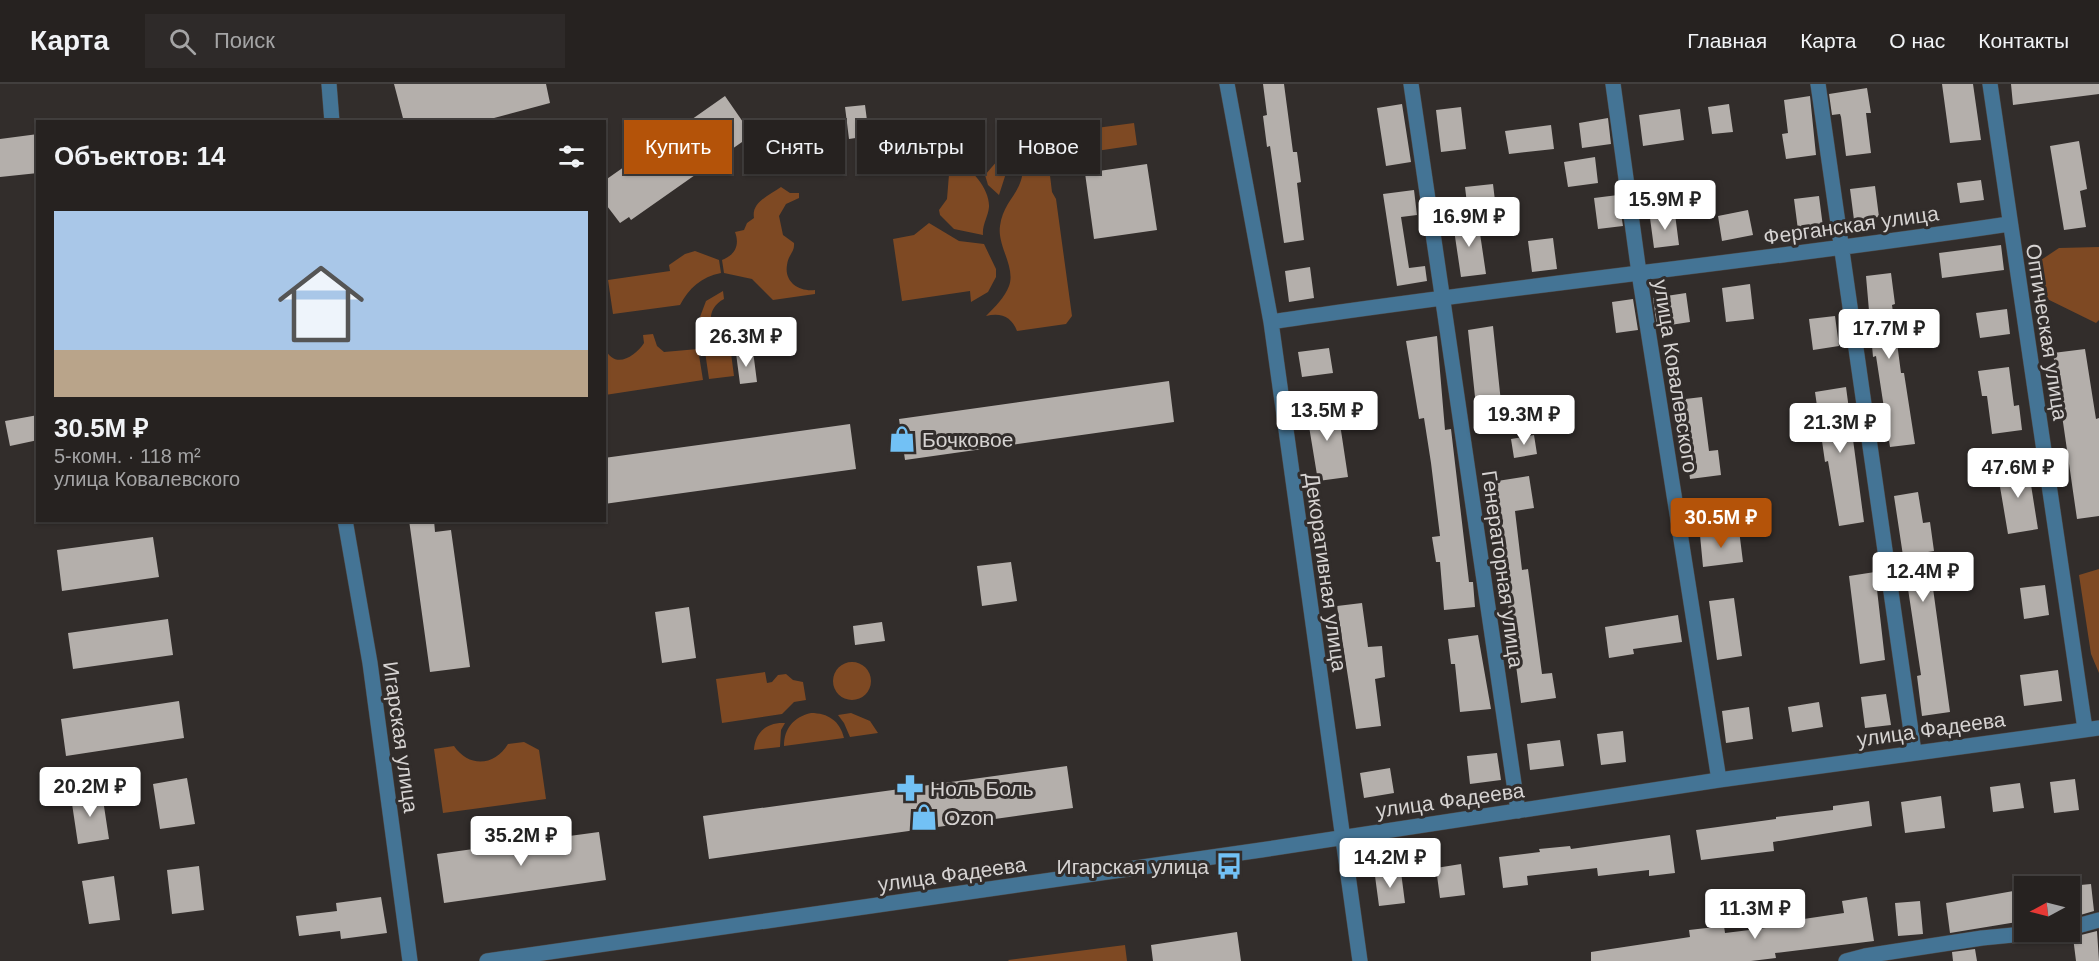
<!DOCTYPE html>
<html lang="ru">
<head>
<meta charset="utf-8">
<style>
  :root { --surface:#262220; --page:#2e2a29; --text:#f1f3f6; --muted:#a4a4a5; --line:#423f3e; --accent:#b45309 }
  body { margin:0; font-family:Helvetica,sans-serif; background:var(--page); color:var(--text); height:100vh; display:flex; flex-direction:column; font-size:22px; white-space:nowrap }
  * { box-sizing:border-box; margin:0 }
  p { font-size:20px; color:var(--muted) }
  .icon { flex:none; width:33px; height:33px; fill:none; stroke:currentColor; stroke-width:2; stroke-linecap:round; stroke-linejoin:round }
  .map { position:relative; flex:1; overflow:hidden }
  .drawer { position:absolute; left:36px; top:36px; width:570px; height:402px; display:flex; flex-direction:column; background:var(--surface); border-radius:0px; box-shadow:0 2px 4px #0004,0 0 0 2px var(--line) }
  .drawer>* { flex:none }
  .banner { position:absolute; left:624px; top:36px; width:570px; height:54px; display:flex; gap:12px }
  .needle { width:39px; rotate:263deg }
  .buttons { position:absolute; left:2014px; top:792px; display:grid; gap:12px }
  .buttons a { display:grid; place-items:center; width:66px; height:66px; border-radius:0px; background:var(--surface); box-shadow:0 2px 4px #0004,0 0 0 2px var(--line); font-size:30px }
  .price { position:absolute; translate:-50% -51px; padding:0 14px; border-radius:6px; background:#fff; color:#222; font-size:20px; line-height:39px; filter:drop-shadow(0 2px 3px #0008) }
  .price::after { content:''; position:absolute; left:50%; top:36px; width:18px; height:14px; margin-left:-9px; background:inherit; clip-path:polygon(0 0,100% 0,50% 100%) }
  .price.on { background:var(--accent); color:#fff }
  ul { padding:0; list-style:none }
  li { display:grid; align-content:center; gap:12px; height:318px; padding:0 18px }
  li+li { border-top:2px solid var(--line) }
  li span { display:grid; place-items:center; height:186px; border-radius:0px; color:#555 }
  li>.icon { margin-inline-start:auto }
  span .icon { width:108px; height:108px; fill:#fffc; stroke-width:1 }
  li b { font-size:26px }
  h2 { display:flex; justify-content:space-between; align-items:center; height:72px; padding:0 18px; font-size:26px }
  .pill { padding:0 21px; border-radius:0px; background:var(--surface); box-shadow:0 2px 4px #0004,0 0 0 2px var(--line); font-size:21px; line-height:54px }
  .pill.on { background:var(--accent); color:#fff }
  header { display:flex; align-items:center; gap:36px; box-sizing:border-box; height:84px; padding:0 30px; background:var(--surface); border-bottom:2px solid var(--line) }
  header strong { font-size:28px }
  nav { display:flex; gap:33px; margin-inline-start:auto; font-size:21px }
  .search { width:420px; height:54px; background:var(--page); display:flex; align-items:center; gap:15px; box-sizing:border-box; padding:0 21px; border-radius:0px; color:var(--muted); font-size:22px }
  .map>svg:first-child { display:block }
  .green { fill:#7e4923 }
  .building { fill:#b4afab }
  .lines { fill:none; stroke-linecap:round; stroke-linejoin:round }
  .minor-casing { stroke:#4c4846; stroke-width:16 }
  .minor { stroke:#447495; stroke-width:15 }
  .labels { text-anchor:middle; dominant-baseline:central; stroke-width:6; stroke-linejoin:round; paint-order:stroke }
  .street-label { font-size:21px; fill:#d6d3d2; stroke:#322d2b }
  .poi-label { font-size:21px; fill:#d6d3d2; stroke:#322d2b; text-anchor:start }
</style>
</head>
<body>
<header>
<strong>Карта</strong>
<div class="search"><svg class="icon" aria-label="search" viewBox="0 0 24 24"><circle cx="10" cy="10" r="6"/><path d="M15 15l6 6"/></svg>Поиск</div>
<nav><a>Главная</a><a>Карта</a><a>О нас</a><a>Контакты</a></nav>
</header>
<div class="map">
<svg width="2099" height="877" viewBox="0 0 2099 877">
  <rect width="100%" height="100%" fill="#322d2b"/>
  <path class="green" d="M 1134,39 L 1137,61 L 1069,71 L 1066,48 Z
    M 1036,66 L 1048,75 L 1052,108 L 1056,115 L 1072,232 L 1066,240 L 1017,247 C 1012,233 1001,228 986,232 C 995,223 1005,213 1009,202 C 1016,183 997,162 1000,142 C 1004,111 1030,108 1021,68 Z
    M 1005,69 L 1007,86 L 999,111 L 988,101 L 985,91 L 998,76 L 999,70 Z
    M 957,77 C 971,84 990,105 989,123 C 988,133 982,141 983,151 L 954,145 L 940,131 L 939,126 L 947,115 L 950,78 Z
    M 781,103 L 790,109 L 799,109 L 799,114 L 786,120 L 779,132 L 783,151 L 794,159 C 795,168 788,171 787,181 C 784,198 799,208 815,206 L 815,210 L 773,216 L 752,195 L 724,189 L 722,176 C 735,171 740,161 735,148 L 744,146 L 747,139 L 754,134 C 751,118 770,111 781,103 Z
    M 929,139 L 959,157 L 984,160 L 996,185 L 996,193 L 988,208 L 971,218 L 970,207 L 902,217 L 893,155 L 914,151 Z
    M 2099,163 L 2099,236 L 2096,239 L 2033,208 L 2038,178 L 2059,164 Z
    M 695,167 L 719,176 L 721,189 C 701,193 689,204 680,221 L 613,230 L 608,196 L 670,187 L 669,181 L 685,170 Z
    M 723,207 L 724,215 C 702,226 709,256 735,252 L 737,268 L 731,269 L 734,292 L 709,295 L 700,233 L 706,217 Z
    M 653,250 L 657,262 L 664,268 L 698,265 L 703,296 L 605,311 L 605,264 C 614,286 635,273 644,259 L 643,251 Z
    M 2099,485 L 2099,589 L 2091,570 L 2079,491 Z
    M833 597a19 19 0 1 1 38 0a19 19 0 1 1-38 0Z
    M 765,588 L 767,599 L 772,598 L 778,591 L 786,590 L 793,596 L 803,598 L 806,616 L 794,618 L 782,630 L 722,639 L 716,595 Z
    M 811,629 C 828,629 840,637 844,654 L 784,662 C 784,644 794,633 811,629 Z
    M 851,629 L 870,637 L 878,649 L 850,653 L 844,639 L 838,631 Z
    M 785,639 L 781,646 L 780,663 L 754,666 C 755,648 767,638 785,639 Z
    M 524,658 L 539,666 L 546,715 L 443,729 L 434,665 L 454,662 C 469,684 495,682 508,660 Z
    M 1125,861 L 1127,877 L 1009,877 L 1008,876 Z"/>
  <path class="building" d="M 394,0 L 546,0 L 550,19 L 479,38 L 404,38 Z
    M 1263,0 L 1284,0 L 1293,68 L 1297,68 L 1301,98 L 1297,99 L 1304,156 L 1284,159 L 1270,62 L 1267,63 L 1263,32 L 1267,31 Z
    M 1942,0 L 1973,0 L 1981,56 L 1950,59 Z
    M 2011,0 L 2099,0 L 2099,10 L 2013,21 Z
    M 1867,4 L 1871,29 L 1866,29 L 1871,69 L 1846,72 L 1841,33 L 1840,30 L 1832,31 L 1829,10 Z
    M 725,12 L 752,51 L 631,136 L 629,133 L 620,139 L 604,118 L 604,97 Z
    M 1810,12 L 1816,71 L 1786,75 L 1782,50 L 1788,49 L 1784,16 Z
    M 1402,20 L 1411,78 L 1386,82 L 1377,24 Z
    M 1729,20 L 1733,48 L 1712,50 L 1708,23 Z
    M 865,21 L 869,52 L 849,55 L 845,23 Z
    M 1461,23 L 1466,65 L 1441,68 L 1436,26 Z
    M 1680,25 L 1684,56 L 1643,62 L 1639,31 Z
    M 1608,34 L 1611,60 L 1582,64 L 1579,39 Z
    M 1551,41 L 1554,65 L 1509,70 L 1505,47 Z
    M 38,50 L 38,89 L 0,93 L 0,55 Z
    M 2079,57 L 2087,105 L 2080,107 L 2086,143 L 2064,146 L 2050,62 Z
    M 1595,73 L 1598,99 L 1568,103 L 1564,78 Z
    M 1147,80 L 1157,146 L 1094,155 L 1085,89 Z
    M 1981,96 L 1984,116 L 1960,119 L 1957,99 Z
    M 1493,100 L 1496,125 L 1468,128 L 1465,103 Z
    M 1875,102 L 1879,133 L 1854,136 L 1850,105 Z
    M 1414,106 L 1417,131 L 1401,133 L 1409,184 L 1425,182 L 1427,197 L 1397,202 L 1383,110 Z
    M 1618,111 L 1623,142 L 1598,145 L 1594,114 Z
    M 1819,112 L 1823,143 L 1798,146 L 1794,115 Z
    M 1748,126 L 1753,151 L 1722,157 L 1718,132 Z
    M 1675,130 L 1679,161 L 1654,164 L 1650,134 Z
    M 1478,136 L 1486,190 L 1461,193 L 1453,139 Z
    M 1553,154 L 1557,185 L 1532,188 L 1528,157 Z
    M 2001,161 L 2004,186 L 1942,194 L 1939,169 Z
    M 1310,183 L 1314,214 L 1289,218 L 1285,187 Z
    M 1891,189 L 1895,220 L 1892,221 L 1901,289 L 1904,289 L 1915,360 L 1890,363 L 1876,272 L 1873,273 L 1866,192 Z
    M 1750,200 L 1754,235 L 1726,238 L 1722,204 Z
    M 1686,209 L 1690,238 L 1657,243 L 1653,214 Z
    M 1633,215 L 1638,246 L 1616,249 L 1612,218 Z
    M 2007,225 L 2010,250 L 1980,254 L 1976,229 Z
    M 1835,232 L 1839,262 L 1813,266 L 1809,235 Z
    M 1493,242 L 1502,328 L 1477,332 L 1468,246 Z
    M 1437,252 L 1445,346 L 1451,345 L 1469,498 L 1473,498 L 1475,523 L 1444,526 L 1440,478 L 1436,478 L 1432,453 L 1440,452 L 1431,379 L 1424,334 L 1419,335 L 1406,257 Z
    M 1329,264 L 1333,289 L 1302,293 L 1298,268 Z
    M 2085,265 L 2096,335 L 2099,334 L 2099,432 L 2077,435 L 2053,269 Z
    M 753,267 L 757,298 L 740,300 L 736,269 Z
    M 2009,283 L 2014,322 L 2019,321 L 2022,346 L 1992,350 L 1987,312 L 1982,312 L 1978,287 Z
    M 1169,297 L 1174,338 L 905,376 L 899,335 Z
    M 1846,303 L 1864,438 L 1839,442 L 1828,377 L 1825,378 L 1815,308 Z
    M 1702,313 L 1709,367 L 1718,366 L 1721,391 L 1690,395 L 1684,346 L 1681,347 L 1677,316 Z
    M 1337,320 L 1348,393 L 1318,397 L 1306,324 Z
    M 38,331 L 38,356 L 10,362 L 5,337 Z
    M 850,340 L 856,385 L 604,420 L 604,374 Z
    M 1534,351 L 1537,370 L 1514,374 L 1511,355 Z
    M 2028,382 L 2038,445 L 2008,450 L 1997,385 Z
    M 1529,392 L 1534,424 L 1515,427 L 1522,486 L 1528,485 L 1542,590 L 1552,589 L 1556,614 L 1521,619 L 1508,521 L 1505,522 L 1498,473 L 1495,446 L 1498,445 L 1491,398 Z
    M 1918,408 L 1923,439 L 1930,438 L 1934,467 L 1928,468 L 1950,628 L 1922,632 L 1917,592 L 1921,591 L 1894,412 Z
    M 409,436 L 434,436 L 435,448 L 451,446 L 470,583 L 430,588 Z
    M 1739,446 L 1743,478 L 1703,483 L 1700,451 Z
    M 153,453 L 159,493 L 62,507 L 57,466 Z
    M 1011,478 L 1017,517 L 982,522 L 977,482 Z
    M 1875,488 L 1885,576 L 1860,580 L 1849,492 Z
    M 2045,501 L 2049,531 L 2024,535 L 2020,504 Z
    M 1734,514 L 1742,572 L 1717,576 L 1709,517 Z
    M 1362,519 L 1368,563 L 1382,562 L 1385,593 L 1375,595 L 1381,642 L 1356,645 L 1337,522 Z
    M 689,523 L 696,574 L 662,579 L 655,528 Z
    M 1678,531 L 1682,558 L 1633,565 L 1634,570 L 1609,574 L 1605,543 Z
    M 168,535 L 173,571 L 73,585 L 68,549 Z
    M 882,538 L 885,557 L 855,561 L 853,542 Z
    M 1478,551 L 1491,625 L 1460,628 L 1455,580 L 1451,580 L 1448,555 Z
    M 2058,586 L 2062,617 L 2024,622 L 2020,591 Z
    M 1886,610 L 1891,641 L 1865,644 L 1861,613 Z
    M 179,617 L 184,654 L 66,672 L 61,635 Z
    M 1819,618 L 1823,643 L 1792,648 L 1788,623 Z
    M 1749,623 L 1753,655 L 1726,659 L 1722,627 Z
    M 1623,647 L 1626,678 L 1601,681 L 1597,650 Z
    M 1560,656 L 1564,682 L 1530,686 L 1527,660 Z
    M 1497,669 L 1501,696 L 1470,700 L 1467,672 Z
    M 1067,682 L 1073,724 L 709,775 L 703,732 Z
    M 1390,684 L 1394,709 L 1364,714 L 1360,689 Z
    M 187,694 L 195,740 L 160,745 L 153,700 Z
    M 2075,695 L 2079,726 L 2054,729 L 2050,698 Z
    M 2020,699 L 2024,724 L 1993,728 L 1990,703 Z
    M 102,709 L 109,755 L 78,760 L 71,713 Z
    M 1941,712 L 1945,744 L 1905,749 L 1901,718 Z
    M 1869,717 L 1872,742 L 1773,758 L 1774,767 L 1701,776 L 1696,746 L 1776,735 L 1776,733 L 1833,726 L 1833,722 Z
    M 599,748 L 606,796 L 444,819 L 437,770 Z
    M 1670,751 L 1675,789 L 1649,792 L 1649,786 L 1598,792 L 1597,784 L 1527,792 L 1528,801 L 1503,804 L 1499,773 L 1540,768 L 1539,765 L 1570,762 L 1571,765 Z
    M 1461,780 L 1465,811 L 1440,814 L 1436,784 Z
    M 199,782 L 204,826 L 172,830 L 167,786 Z
    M 1401,788 L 1405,819 L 1379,822 L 1375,792 Z
    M 114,792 L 120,836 L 89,840 L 82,797 Z
    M 2091,800 L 2094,827 L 2070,834 L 2070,802 Z
    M 2019,806 L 2023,837 L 1950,849 L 1946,819 Z
    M 381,813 L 387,849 L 341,855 L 340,847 L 299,852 L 296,832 L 337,827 L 336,819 Z
    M 1867,813 L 1874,857 L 1775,869 L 1776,874 L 1751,877 L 1591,877 L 1591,868 L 1690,853 L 1689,846 L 1724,842 L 1725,849 L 1798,840 L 1797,836 L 1844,829 L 1842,817 Z
    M 1920,817 L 1923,850 L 1898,852 L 1895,819 Z
    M 2097,847 L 2099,877 L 2076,877 L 2073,853 Z
    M 1237,848 L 1241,877 L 1153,877 L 1151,861 Z
    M 1975,865 L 1977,877 L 1953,877 L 1952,868 Z"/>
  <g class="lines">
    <defs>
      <path id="minor" d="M 329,0 L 332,38
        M 1227,0 L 1271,238 L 1360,877
        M 1411,0 L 1518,727
        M 1613,0 L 1639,189 L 1719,696
        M 1818,0 L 1914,668
        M 1990,0 L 2085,645
        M 1271,238 C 1516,201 1763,177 2009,140
        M 345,436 L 370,579 L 410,877
        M 2070,844 L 2099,836
        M 487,877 L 1261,766 L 1719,696 L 2099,644
        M 1846,877 L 1865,872 L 1982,854 L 2045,848"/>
    </defs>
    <use href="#minor" class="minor-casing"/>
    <use href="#minor" class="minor"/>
  </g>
  <defs>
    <symbol id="shop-bare" viewBox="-9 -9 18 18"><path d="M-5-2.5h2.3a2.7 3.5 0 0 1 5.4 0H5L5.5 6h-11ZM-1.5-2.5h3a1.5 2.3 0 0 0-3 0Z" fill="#72c1f5" stroke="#322d2b" stroke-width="2.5" paint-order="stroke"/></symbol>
    <symbol id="pharmacy-bare" viewBox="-9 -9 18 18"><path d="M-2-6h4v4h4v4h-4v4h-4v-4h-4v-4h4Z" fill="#72c1f5" stroke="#322d2b" stroke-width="2.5" paint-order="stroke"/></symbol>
    <symbol id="bus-bare" viewBox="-9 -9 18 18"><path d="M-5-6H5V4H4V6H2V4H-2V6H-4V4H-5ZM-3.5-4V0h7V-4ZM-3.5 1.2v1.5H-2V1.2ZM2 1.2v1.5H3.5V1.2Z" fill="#72c1f5" stroke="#322d2b" stroke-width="2.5" paint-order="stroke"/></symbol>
  </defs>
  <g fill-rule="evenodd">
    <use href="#shop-bare" x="883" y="336" width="38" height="38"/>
    <use href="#pharmacy-bare" x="891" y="685" width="38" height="38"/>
    <use href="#shop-bare" x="905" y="714" width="38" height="38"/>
    <use href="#bus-bare" x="1210" y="763" width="38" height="38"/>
  </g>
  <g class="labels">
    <g class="street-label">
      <text transform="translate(1851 141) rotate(-8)">Ферганская улица</text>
      <text transform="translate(2047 248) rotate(81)">Оптическая улица</text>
      <text transform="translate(1676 292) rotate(81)">улица Ковалевского</text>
      <text transform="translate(1503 485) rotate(82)">Генераторная улица</text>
      <text transform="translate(1326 488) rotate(82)">Декоративная улица</text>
      <text transform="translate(1931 645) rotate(-8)">улица Фадеева</text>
      <text transform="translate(401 653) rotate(82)">Игарская улица</text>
      <text transform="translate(1450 716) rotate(-8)">улица Фадеева</text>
      <text transform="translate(952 790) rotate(-8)">улица Фадеева</text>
    </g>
    <g class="poi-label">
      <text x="922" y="355">Бочковое</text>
      <text x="930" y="704">Ноль Боль</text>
      <text x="944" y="733">Ozon</text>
      <text x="1209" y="782" text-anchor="end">Игарская улица</text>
    </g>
  </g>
</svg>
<div class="buttons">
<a><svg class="needle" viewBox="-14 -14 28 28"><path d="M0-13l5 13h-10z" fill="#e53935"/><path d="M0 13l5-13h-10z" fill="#a4a4a5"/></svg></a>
</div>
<b class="price" style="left:1665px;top:147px">15.9M ₽</b>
<b class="price" style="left:1469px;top:164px">16.9M ₽</b>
<b class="price" style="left:1889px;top:276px">17.7M ₽</b>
<b class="price" style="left:746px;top:284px">26.3M ₽</b>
<b class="price" style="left:1327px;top:358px">13.5M ₽</b>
<b class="price" style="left:1524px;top:362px">19.3M ₽</b>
<b class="price" style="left:1840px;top:370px">21.3M ₽</b>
<b class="price" style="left:2018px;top:415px">47.6M ₽</b>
<b class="price on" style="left:1721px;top:465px">30.5M ₽</b>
<b class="price" style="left:1923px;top:519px">12.4M ₽</b>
<b class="price" style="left:90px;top:734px">20.2M ₽</b>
<b class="price" style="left:521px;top:783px">35.2M ₽</b>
<b class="price" style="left:1390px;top:805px">14.2M ₽</b>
<b class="price" style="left:1755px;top:856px">11.3M ₽</b>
<div class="banner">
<a class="pill on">Купить</a>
<a class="pill">Снять</a>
<a class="pill">Фильтры</a>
<a class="pill">Новое</a>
</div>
<section class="drawer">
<h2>Объектов: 14<svg class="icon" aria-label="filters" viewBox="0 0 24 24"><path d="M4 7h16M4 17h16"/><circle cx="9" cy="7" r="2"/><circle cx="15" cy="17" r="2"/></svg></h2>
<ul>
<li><span style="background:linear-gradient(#a9c7e8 75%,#b9a48a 0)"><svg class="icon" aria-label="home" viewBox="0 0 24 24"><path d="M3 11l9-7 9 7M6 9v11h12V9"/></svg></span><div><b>30.5M ₽</b><p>5-комн. · 118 m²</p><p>улица Ковалевского</p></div></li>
</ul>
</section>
</div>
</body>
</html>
